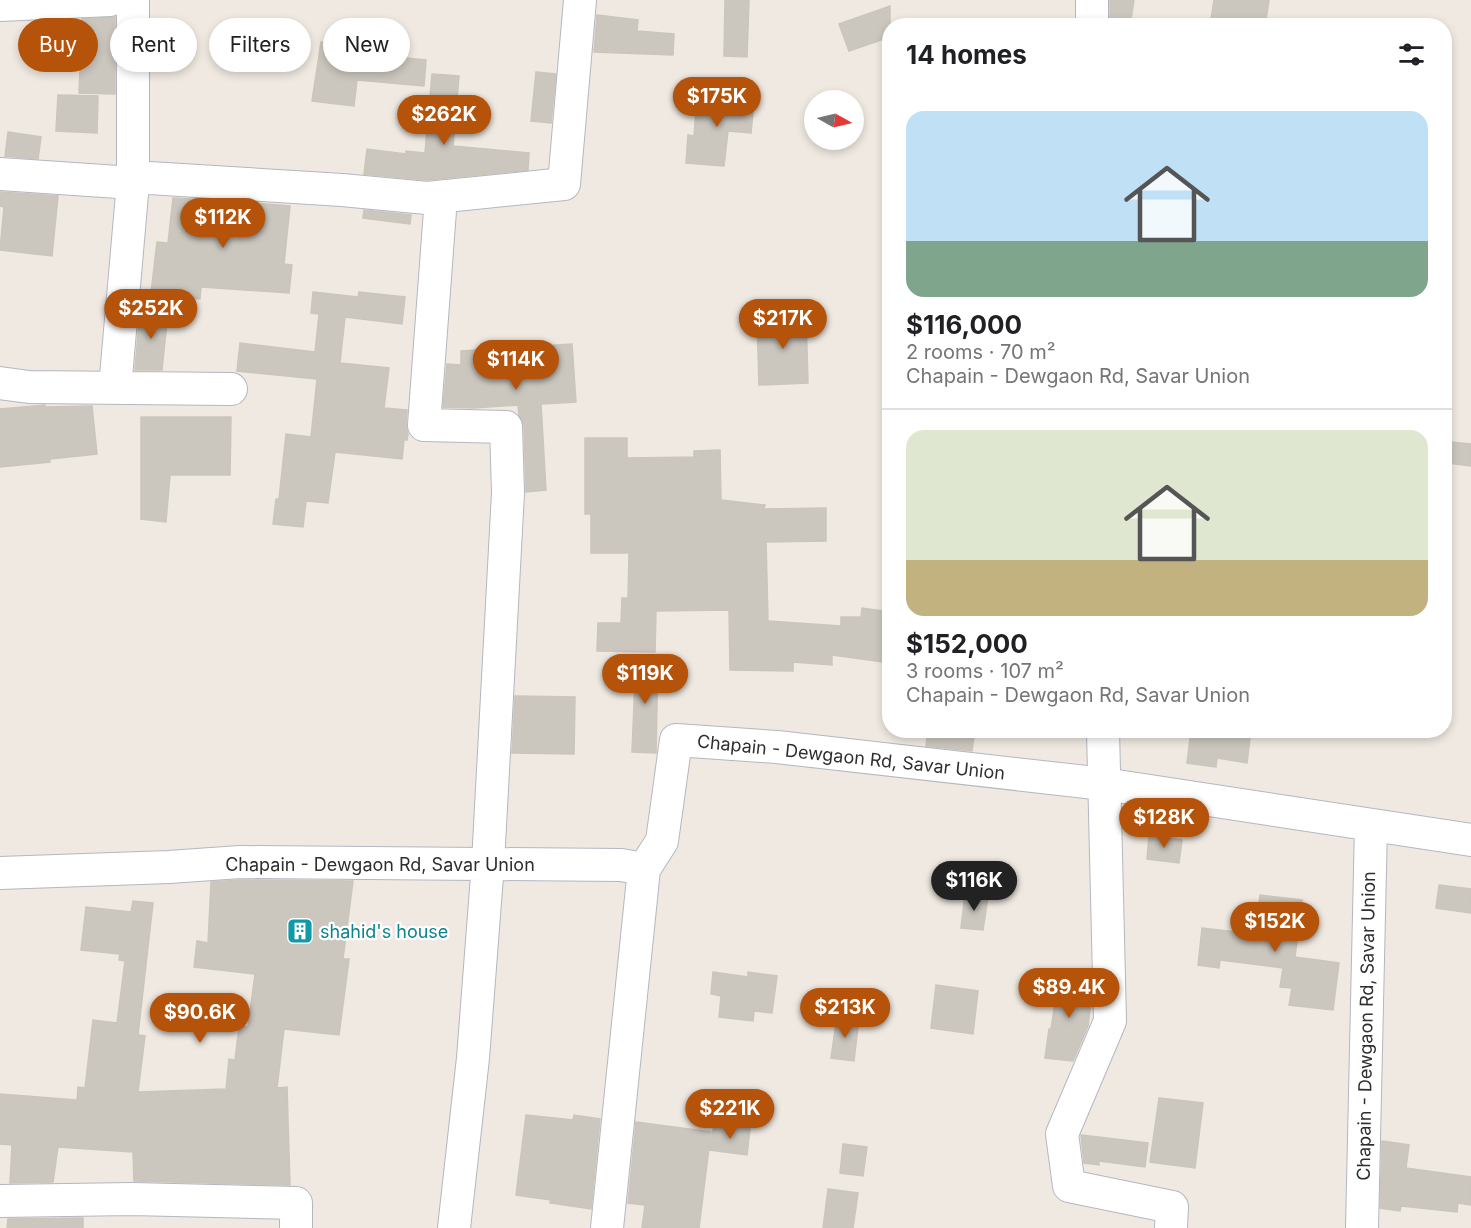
<!DOCTYPE html>
<html lang="en">
<head>
<meta charset="utf-8">
<style>
  :root { --surface:#fff; --page:#f2f2f2; --text:#202124; --muted:#757577; --line:#e0e0e0; --accent:#b45309 }
  body { margin:0; font-family:Inter,sans-serif; background:var(--page); color:var(--text); height:100vh; display:flex; flex-direction:column; font-size:22px; white-space:nowrap }
  * { box-sizing:border-box; margin:0 }
  p { font-size:20px; color:var(--muted) }
  .icon { flex:none; width:33px; height:33px; fill:none; stroke:currentColor; stroke-width:2; stroke-linecap:round; stroke-linejoin:round }
  .map { position:relative; flex:1; overflow:hidden }
  .drawer { position:absolute; left:882px; top:18px; width:570px; height:720px; display:flex; flex-direction:column; background:var(--surface); border-radius:24px; box-shadow:0 3px 9px #0003 }
  .drawer>* { flex:none }
  .top-card { position:absolute; left:18px; top:18px; width:570px; height:54px; display:flex; gap:12px }
  .needle { width:39px; rotate:98deg }
  .fabs { position:absolute; left:804px; top:90px; display:grid; gap:12px }
  .fabs a { display:grid; place-items:center; width:60px; height:60px; border-radius:50%; background:var(--surface); box-shadow:0 3px 9px #0003; font-size:30px }
  .price { position:absolute; translate:-50% -51px; padding:0 14px; border-radius:21px; background:var(--accent); color:#fff; font-size:20px; line-height:39px; filter:drop-shadow(0 2px 3px #0008) }
  .price::after { content:''; position:absolute; left:50%; top:36px; width:18px; height:14px; margin-left:-9px; background:inherit; clip-path:polygon(0 0,100% 0,50% 100%) }
  .price.on { background:#222; color:#fff }
  ul { padding:0; list-style:none }
  li { display:grid; align-content:center; gap:12px; height:318px; padding:0 24px }
  li+li { border-top:2px solid var(--line) }
  li span { display:grid; place-items:center; height:186px; border-radius:18px; color:#555 }
  li>.icon { margin-inline-start:auto }
  span .icon { width:108px; height:108px; fill:#fffc; stroke-width:1 }
  li b { font-size:26px }
  h2 { display:flex; justify-content:space-between; align-items:center; height:72px; padding:0 24px; font-size:26px }
  .chip { padding:0 21px; border-radius:27px; background:var(--surface); box-shadow:0 3px 9px #0003; font-size:21px; line-height:54px }
  .chip.on { background:var(--accent); color:#fff }
  .map>svg:first-child { display:block }
  .building { fill:#cbc7bf; stroke:#cbc5ba; stroke-width:1.5 }
  .lines { fill:none; stroke-linecap:round; stroke-linejoin:round }
  .minor-casing { stroke:#b4b7c1; stroke-width:34 }
  .minor { stroke:#fff; stroke-width:32 }
  .labels { text-anchor:middle; dominant-baseline:central; stroke-width:4.5; stroke-linejoin:round; paint-order:stroke }
  .street-label { font-size:18px; fill:#2e2e2e; stroke:#fff }
  .culture-label { font-size:18px; fill:#0d838f; stroke:#fff; text-anchor:start }
</style>
</head>
<body>
<div class="map">
<svg width="1471" height="1228" viewBox="0 0 1471 1228">
  <rect width="100%" height="100%" fill="#efe9e1"/>
  <path class="building" d="M 725,0 L 749,0 L 747,57 L 724,56 Z
    M 1110,0 L 1134,0 L 1130,26 L 1110,23 Z
    M 1214,0 L 1269,0 L 1265,26 L 1210,26 Z
    M 890,6 L 890,37 L 849,51 L 839,24 Z
    M 597,15 L 638,20 L 637,31 L 674,34 L 673,55 L 594,52 Z
    M 115,17 L 115,94 L 79,93 L 82,19 Z
    M 321,42 L 363,47 L 362,54 L 426,60 L 424,86 L 357,80 L 354,106 L 312,101 Z
    M 536,72 L 556,74 L 551,123 L 531,121 Z
    M 432,74 L 459,76 L 453,146 L 529,153 L 528,170 L 427,180 L 364,174 L 367,149 L 406,154 L 406,151 L 425,153 Z
    M 58,95 L 98,96 L 97,133 L 56,131 Z
    M 697,96 L 754,101 L 751,133 L 728,131 L 724,166 L 686,163 L 688,135 L 694,136 Z
    M 8,132 L 41,137 L 38,159 L 5,156 Z
    M 1,192 L 58,196 L 52,256 L 0,250 L 4,207 L 0,206 Z
    M 173,198 L 209,200 L 208,204 L 253,206 L 253,203 L 290,206 L 284,264 L 292,265 L 289,293 L 201,287 L 200,299 L 151,293 L 157,242 L 168,243 Z
    M 364,210 L 411,215 L 410,224 L 363,218 Z
    M 313,292 L 358,297 L 359,292 L 405,297 L 402,324 L 345,317 L 340,363 L 389,368 L 384,408 L 407,410 L 406,424 L 408,434 L 407,440 L 404,440 L 402,459 L 335,452 L 328,503 L 306,501 L 303,527 L 273,524 L 276,499 L 279,499 L 286,434 L 311,437 L 317,379 L 237,371 L 240,343 L 315,352 L 319,314 L 311,313 Z
    M 140,309 L 168,312 L 162,370 L 135,370 Z
    M 806,316 L 808,383 L 759,385 L 757,318 Z
    M 572,344 L 576,402 L 541,404 L 546,490 L 526,492 L 524,426 L 519,415 L 518,405 L 473,408 L 443,407 L 447,364 L 461,365 L 461,351 Z
    M 45,405 L 45,407 L 92,406 L 97,454 L 50,459 L 50,462 L 0,467 L 0,409 Z
    M 141,417 L 231,417 L 230,475 L 170,475 L 166,522 L 141,519 Z
    M 585,438 L 627,438 L 627,458 L 694,457 L 694,451 L 720,450 L 721,500 L 765,505 L 764,509 L 826,508 L 826,541 L 766,542 L 768,621 L 841,626 L 841,617 L 861,617 L 862,608 L 890,612 L 890,663 L 832,655 L 832,665 L 793,662 L 793,671 L 730,670 L 729,610 L 656,611 L 655,652 L 597,651 L 598,623 L 621,623 L 622,598 L 628,598 L 629,553 L 591,553 L 591,514 L 585,514 Z
    M 1451,442 L 1471,444 L 1471,466 L 1448,463 Z
    M 636,656 L 658,657 L 656,753 L 632,752 Z
    M 515,696 L 575,697 L 574,754 L 512,753 Z
    M 928,730 L 975,730 L 972,751 L 926,746 Z
    M 1191,730 L 1251,730 L 1247,763 L 1217,758 L 1216,767 L 1187,763 Z
    M 1149,835 L 1182,840 L 1179,863 L 1147,859 Z
    M 241,880 L 353,881 L 343,959 L 349,959 L 339,1035 L 284,1029 L 277,1088 L 287,1087 L 290,1185 L 134,1181 L 133,1152 L 58,1147 L 53,1182 L 10,1183 L 12,1145 L 0,1144 L 0,1094 L 77,1100 L 78,1087 L 85,1088 L 93,1020 L 117,1023 L 125,961 L 119,960 L 120,954 L 81,950 L 86,907 L 131,912 L 133,901 L 153,903 L 138,1035 L 145,1036 L 138,1092 L 226,1089 L 229,1059 L 235,1060 L 239,1026 L 248,1027 L 255,974 L 194,967 L 197,941 L 208,943 L 211,882 Z
    M 1439,885 L 1471,889 L 1471,913 L 1436,908 Z
    M 965,894 L 988,897 L 983,930 L 961,928 Z
    M 1260,895 L 1302,900 L 1295,957 L 1339,963 L 1333,1010 L 1289,1005 L 1292,988 L 1280,987 L 1283,968 L 1220,960 L 1219,968 L 1198,965 L 1202,928 L 1255,934 Z
    M 713,972 L 748,977 L 748,972 L 777,976 L 772,1013 L 754,1011 L 753,1021 L 719,1017 L 721,996 L 711,994 Z
    M 1059,978 L 1091,982 L 1091,1000 L 1088,1026 L 1073,1061 L 1045,1058 L 1049,1029 L 1051,1029 Z
    M 936,985 L 978,991 L 973,1034 L 931,1028 Z
    M 837,1016 L 859,1019 L 854,1061 L 831,1058 Z
    M 1159,1098 L 1203,1103 L 1195,1168 L 1150,1162 Z
    M 526,1115 L 573,1120 L 574,1115 L 600,1119 L 591,1209 L 550,1203 L 551,1200 L 516,1195 Z
    M 636,1122 L 711,1132 L 699,1228 L 642,1228 L 645,1205 L 628,1203 Z
    M 714,1124 L 750,1129 L 747,1155 L 710,1150 Z
    M 1081,1135 L 1148,1143 L 1145,1167 L 1099,1161 L 1099,1165 L 1084,1163 Z
    M 1382,1141 L 1409,1145 L 1406,1168 L 1471,1177 L 1471,1205 L 1458,1203 L 1457,1212 L 1401,1206 L 1400,1211 L 1380,1208 Z
    M 843,1144 L 867,1147 L 863,1176 L 840,1173 Z
    M 828,1189 L 858,1193 L 853,1228 L 823,1228 Z
    M 83,1218 L 83,1228 L 7,1228 L 8,1219 Z"/>
  <g class="lines">
    <defs>
      <path id="minor" d="M 1092,0 L 1092,26
        M 0,5 L 110,0
        M 0,174 L 133,183 L 133,0
        M 133,177 L 342,190 L 427,198 L 564,184 L 580,0
        M 441,197 L 424,425 L 506,427 L 508,493 L 488,863 L 473,1058 L 454,1228
        M 0,383 L 29,387 L 231,389
        M 115,388 L 133,183
        M 1103,730 L 1110,1021 L 1062,1134 L 1069,1186 L 1172,1207 L 1171,1228
        M 0,873 L 169,867 L 240,862 L 621,865 L 644,869 L 662,841 L 676,740 L 777,747 L 1104,784 L 1471,840
        M 0,1201 L 132,1199 L 296,1203 L 296,1228
        M 607,1228 L 644,869
        M 1362,1228 L 1371,825"/>
    </defs>
    <use href="#minor" class="minor-casing"/>
    <use href="#minor" class="minor"/>
  </g>
  <defs>
    <symbol id="building-square" viewBox="-11 -11 22 22"><rect x="-9" y="-9" width="18" height="18" rx="4" fill="#0f9aa8" stroke="#fff"/><path d="M-4-6H4V6H1V3H-1V6H-4ZM-2.5-4.3h1.7v1.8h-1.7ZM.8-4.3h1.7v1.8H.8ZM-2.5-1h1.7V.8h-1.7ZM.8-1h1.7V.8H.8Z" fill="#fff"/></symbol>
  </defs>
  <g fill-rule="evenodd">
    <use href="#building-square" x="285" y="916" width="30" height="30"/>
  </g>
  <g class="labels">
    <g class="street-label">
      <text transform="translate(851 757) rotate(6)">Chapain - Dewgaon Rd, Savar Union</text>
      <text x="380" y="864">Chapain - Dewgaon Rd, Savar Union</text>
      <text transform="translate(1366 1026) rotate(-89)">Chapain - Dewgaon Rd, Savar Union</text>
    </g>
    <g class="culture-label">
      <text x="320" y="931">shahid's house</text>
    </g>
  </g>
</svg>
<div class="fabs">
<a><svg class="needle" viewBox="-14 -14 28 28"><path d="M0-13l5 13h-10z" fill="#e53935"/><path d="M0 13l5-13h-10z" fill="#757577"/></svg></a>
</div>
<b class="price" style="left:717px;top:128px">$175K</b>
<b class="price" style="left:444px;top:146px">$262K</b>
<b class="price" style="left:223px;top:249px">$112K</b>
<b class="price" style="left:151px;top:340px">$252K</b>
<b class="price" style="left:783px;top:350px">$217K</b>
<b class="price" style="left:516px;top:391px">$114K</b>
<b class="price" style="left:645px;top:705px">$119K</b>
<b class="price" style="left:1164px;top:849px">$128K</b>
<b class="price on" style="left:974px;top:912px">$116K</b>
<b class="price" style="left:1275px;top:953px">$152K</b>
<b class="price" style="left:1069px;top:1019px">$89.4K</b>
<b class="price" style="left:845px;top:1039px">$213K</b>
<b class="price" style="left:200px;top:1044px">$90.6K</b>
<b class="price" style="left:730px;top:1140px">$221K</b>
<div class="top-card">
<a class="chip on">Buy</a>
<a class="chip">Rent</a>
<a class="chip">Filters</a>
<a class="chip">New</a>
</div>
<section class="drawer">
<h2>14 homes<svg class="icon" aria-label="filters" viewBox="0 0 24 24"><path d="M4 7h16M4 17h16"/><circle cx="9" cy="7" r="2"/><circle cx="15" cy="17" r="2"/></svg></h2>
<ul>
<li><span style="background:linear-gradient(#bfe0f5 70%,#7fa58c 0)"><svg class="icon" aria-label="home" viewBox="0 0 24 24"><path d="M3 11l9-7 9 7M6 9v11h12V9"/></svg></span><div><b>$116,000</b><p>2 rooms · 70 m²</p><p>Chapain - Dewgaon Rd, Savar Union</p></div></li>
<li><span style="background:linear-gradient(#dfe7d0 70%,#c2b280 0)"><svg class="icon" aria-label="home" viewBox="0 0 24 24"><path d="M3 11l9-7 9 7M6 9v11h12V9"/></svg></span><div><b>$152,000</b><p>3 rooms · 107 m²</p><p>Chapain - Dewgaon Rd, Savar Union</p></div></li>
</ul>
</section>
</div>
</body>
</html>
